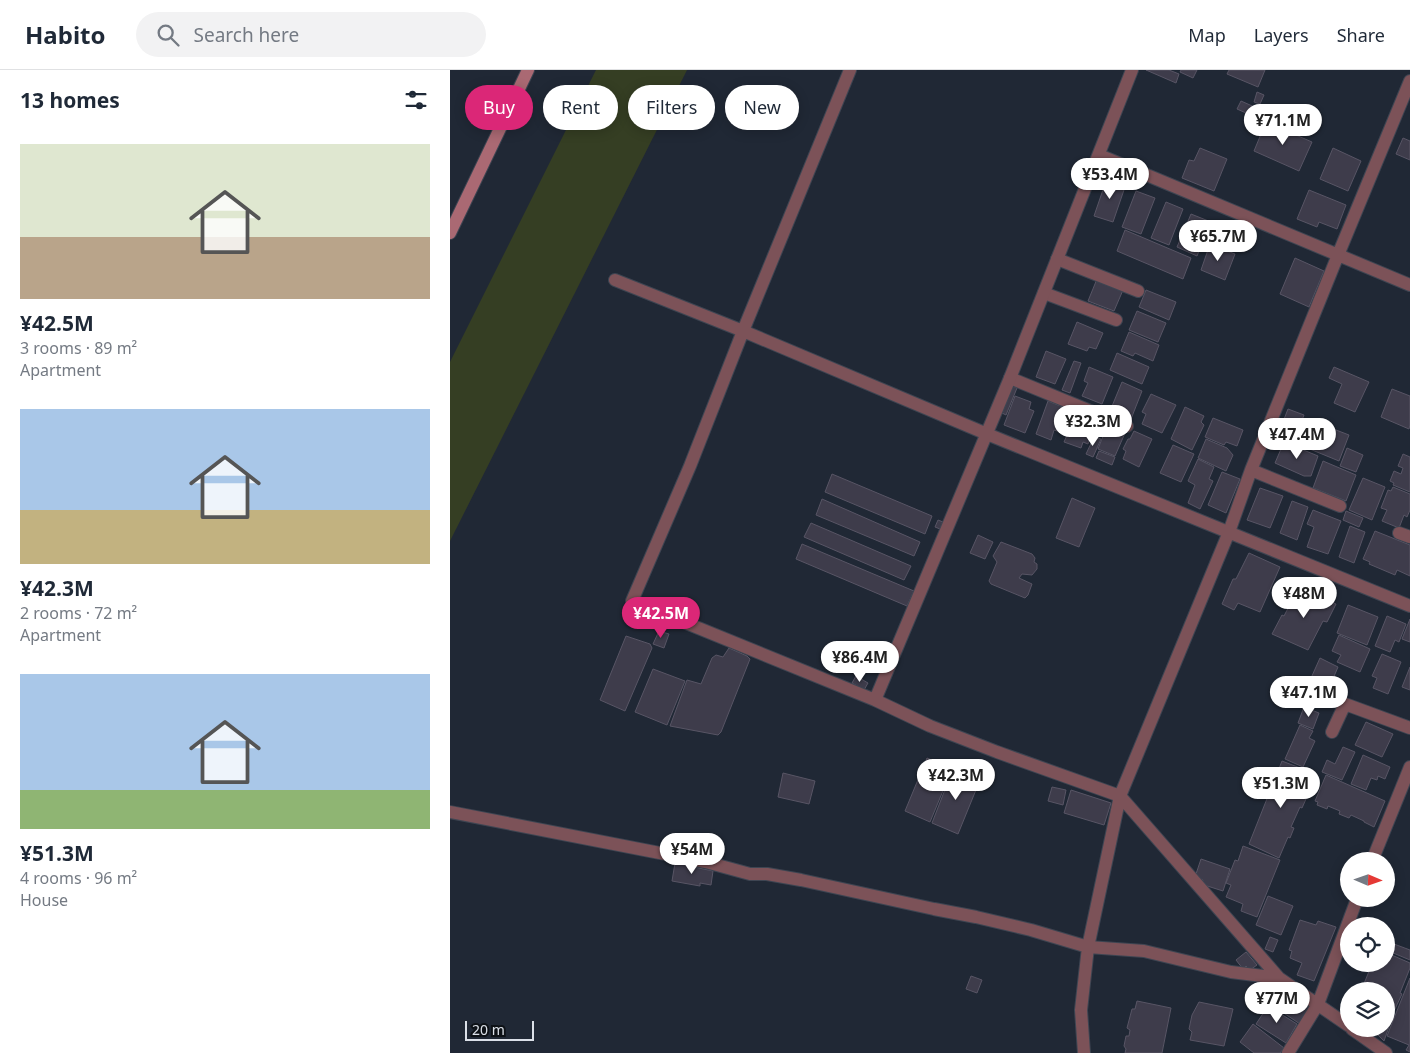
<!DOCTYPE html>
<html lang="en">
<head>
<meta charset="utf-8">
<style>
  :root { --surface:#fff; --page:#f2f2f3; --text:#1f2937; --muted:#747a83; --line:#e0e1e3; --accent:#db2777 }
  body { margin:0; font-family:"Noto Sans",sans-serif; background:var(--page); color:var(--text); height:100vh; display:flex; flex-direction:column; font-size:19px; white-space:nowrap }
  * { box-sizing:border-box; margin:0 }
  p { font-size:16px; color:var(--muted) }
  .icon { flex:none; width:28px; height:28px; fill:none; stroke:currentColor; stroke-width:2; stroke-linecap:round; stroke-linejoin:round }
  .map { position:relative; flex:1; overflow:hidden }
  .sheet { display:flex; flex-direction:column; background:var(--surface); width:450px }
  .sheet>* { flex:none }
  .guide { position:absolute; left:15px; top:15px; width:475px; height:45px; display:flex; gap:10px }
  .needle { width:32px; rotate:92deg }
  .tools { position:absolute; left:890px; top:782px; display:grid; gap:10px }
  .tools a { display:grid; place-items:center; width:55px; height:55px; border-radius:50%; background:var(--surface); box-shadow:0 2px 12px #0003; font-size:25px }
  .scale { position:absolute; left:15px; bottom:12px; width:69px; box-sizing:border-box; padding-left:5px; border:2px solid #dbe0e8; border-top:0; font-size:14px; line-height:18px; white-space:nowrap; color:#dbe0e8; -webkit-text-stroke:4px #0d1116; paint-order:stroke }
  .price { position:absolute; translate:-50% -42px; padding:0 11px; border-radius:18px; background:#fff; color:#222; font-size:16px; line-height:32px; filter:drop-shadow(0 1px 2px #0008) }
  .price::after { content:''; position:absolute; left:50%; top:30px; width:15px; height:11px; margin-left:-8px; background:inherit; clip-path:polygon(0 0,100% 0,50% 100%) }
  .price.on { background:var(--accent); color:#fff }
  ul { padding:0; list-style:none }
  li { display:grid; align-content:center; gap:10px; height:265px; padding:0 20px }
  li span { display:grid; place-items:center; height:155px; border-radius:0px; color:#555 }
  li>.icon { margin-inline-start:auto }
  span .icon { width:90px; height:90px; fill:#fffc; stroke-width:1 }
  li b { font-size:21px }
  h2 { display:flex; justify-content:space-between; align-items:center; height:60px; padding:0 20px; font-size:21px }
  .chip { padding:0 18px; border-radius:22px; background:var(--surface); box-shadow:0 2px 12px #0003; font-size:18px; line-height:45px }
  .chip.on { background:var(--accent); color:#fff }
  header { display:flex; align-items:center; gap:30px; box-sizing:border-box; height:70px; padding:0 25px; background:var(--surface); border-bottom:1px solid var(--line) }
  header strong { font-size:24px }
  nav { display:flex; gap:28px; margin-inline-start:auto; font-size:18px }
  .search { width:350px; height:45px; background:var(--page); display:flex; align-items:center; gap:12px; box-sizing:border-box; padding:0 18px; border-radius:28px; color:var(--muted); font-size:19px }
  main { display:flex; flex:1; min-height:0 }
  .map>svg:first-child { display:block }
  .green { fill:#353e23 }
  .building { fill:#3e3c4b; stroke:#585565 }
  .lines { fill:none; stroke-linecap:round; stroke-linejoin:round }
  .lane-casing { stroke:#3e4552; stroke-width:14 }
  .street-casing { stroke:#3e4552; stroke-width:14 }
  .secondary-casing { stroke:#3e4552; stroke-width:14 }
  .lane { stroke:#7c5258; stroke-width:12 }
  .street { stroke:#7c5258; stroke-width:12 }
  .secondary { stroke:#aa6973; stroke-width:12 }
</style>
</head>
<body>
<header>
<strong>Habito</strong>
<div class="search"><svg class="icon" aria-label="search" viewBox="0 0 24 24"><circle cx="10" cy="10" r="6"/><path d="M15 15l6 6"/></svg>Search here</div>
<nav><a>Map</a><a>Layers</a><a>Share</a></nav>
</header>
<main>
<section class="sheet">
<h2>13 homes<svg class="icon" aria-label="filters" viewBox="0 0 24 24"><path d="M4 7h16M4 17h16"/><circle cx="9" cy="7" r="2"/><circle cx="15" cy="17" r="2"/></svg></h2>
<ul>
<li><span style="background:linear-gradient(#dfe7d0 60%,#b9a48a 0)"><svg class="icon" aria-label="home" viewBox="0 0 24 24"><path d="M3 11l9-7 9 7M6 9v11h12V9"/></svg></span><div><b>¥42.5M</b><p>3 rooms · 89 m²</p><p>Apartment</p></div></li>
<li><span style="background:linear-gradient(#a9c7e8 65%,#c2b280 0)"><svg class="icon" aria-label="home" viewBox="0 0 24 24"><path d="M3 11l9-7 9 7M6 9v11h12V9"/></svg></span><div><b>¥42.3M</b><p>2 rooms · 72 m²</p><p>Apartment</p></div></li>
<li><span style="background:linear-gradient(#a9c7e8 75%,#8fb573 0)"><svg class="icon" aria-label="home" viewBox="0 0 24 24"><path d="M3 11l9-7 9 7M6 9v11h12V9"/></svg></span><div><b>¥51.3M</b><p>4 rooms · 96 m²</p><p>House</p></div></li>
</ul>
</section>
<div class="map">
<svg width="960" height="983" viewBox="0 0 960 983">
  <rect width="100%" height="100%" fill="#202835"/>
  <path class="green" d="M 146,0 L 237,0 L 0,471 L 0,292 Z"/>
  <path class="building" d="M 696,0 L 719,0 L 729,4 L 726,13 Z
    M 731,0 L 747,0 L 743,8 L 730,2 Z
    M 779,0 L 815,0 L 808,17 L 777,4 Z
    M 807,22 L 814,25 L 810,34 L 804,32 Z
    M 791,31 L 809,39 L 805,47 L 787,39 Z
    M 816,52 L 862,72 L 849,101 L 804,81 Z
    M 953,68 L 960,71 L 960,90 L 946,84 Z
    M 750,78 L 777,89 L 764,121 L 732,108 L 739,90 L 744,91 Z
    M 883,78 L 911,91 L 898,121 L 870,109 Z
    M 657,108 L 676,114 L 663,152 L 644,146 Z
    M 859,120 L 896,135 L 887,159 L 869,152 L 867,157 L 847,149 Z
    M 686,121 L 705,128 L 691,164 L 672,157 Z
    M 716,132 L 733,139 L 719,175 L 701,168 Z
    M 741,144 L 761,152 L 747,186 L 727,177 Z
    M 675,160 L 741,188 L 733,209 L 667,181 Z
    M 760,174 L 785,184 L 775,210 L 751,200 Z
    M 845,188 L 874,201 L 859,237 L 830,224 Z
    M 647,209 L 673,220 L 664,241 L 638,231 Z
    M 696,220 L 726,232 L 719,250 L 689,237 Z
    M 687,241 L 716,253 L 708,272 L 679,260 Z
    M 627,252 L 653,263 L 646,279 L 639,277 L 637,281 L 618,274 Z
    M 679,262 L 709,275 L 703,291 L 685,283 L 683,286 L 671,281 Z
    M 596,281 L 616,289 L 605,314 L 586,307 Z
    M 667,283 L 699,297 L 692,314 L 660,300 Z
    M 624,291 L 631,293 L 620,323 L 612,320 Z
    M 639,297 L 663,307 L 652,334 L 632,326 L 638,313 L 634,311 Z
    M 884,297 L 919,312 L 905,342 L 884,333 L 892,314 L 879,308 Z
    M 672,312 L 692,321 L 681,349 L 660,341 Z
    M 563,316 L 567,318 L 556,345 L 552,343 Z
    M 942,319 L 960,326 L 960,355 L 959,359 L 931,347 Z
    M 701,324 L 726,335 L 712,363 L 692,354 L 696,344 L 692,342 Z
    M 565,326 L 581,332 L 579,339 L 584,341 L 575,363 L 554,355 Z
    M 598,331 L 618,339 L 610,362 L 604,360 L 601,370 L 586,364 Z
    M 735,337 L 754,346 L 751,352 L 754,355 L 742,380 L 721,369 Z
    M 838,339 L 854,345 L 847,363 L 831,357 Z
    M 627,342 L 647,350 L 638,374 L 633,372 L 631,378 L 614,372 Z
    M 763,348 L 793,360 L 787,376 L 776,372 L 774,375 L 755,367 Z
    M 860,350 L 899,365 L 889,391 L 850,375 Z
    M 657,356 L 675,363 L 665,386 L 648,379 Z
    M 684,361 L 702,369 L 689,397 L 673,389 L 676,381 L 673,379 L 678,369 L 680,369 Z
    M 644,367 L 651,369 L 643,387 L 636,384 Z
    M 756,369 L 777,378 L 783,385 L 776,401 L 748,388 Z
    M 834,372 L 868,386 L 861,406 L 854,406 L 825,393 Z
    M 723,375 L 744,384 L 731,412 L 710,403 Z
    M 897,378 L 913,385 L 906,402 L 890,396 Z
    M 649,381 L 665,387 L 662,395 L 646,388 Z
    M 953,384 L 960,387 L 960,422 L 943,415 L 944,413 L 940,411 L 944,401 L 951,404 L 953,398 L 948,396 Z
    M 748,389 L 764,397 L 759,409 L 763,411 L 750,439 L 738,433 L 745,415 L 738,411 Z
    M 873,391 L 906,405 L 896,431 L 863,418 Z
    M 772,402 L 790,409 L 776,443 L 758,435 Z
    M 382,404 L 482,446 L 475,464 L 375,422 Z
    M 913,408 L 935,417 L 922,450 L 899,440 Z
    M 943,417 L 960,424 L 960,440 L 957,447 L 954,445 L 949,458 L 932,451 L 937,440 L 931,438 L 938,420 L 941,421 Z
    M 810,418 L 833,426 L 820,458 L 797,450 Z
    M 622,428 L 645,438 L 629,477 L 606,468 Z
    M 372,429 L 470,472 L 464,486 L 366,445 Z
    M 842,431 L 858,437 L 847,470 L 830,463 Z
    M 863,440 L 891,451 L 878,484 L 857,477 L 864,457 L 857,454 Z
    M 896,441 L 913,448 L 909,457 L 893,450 Z
    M 488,450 L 493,452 L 490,459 L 485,457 Z
    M 361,453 L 461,496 L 454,510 L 354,467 Z
    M 900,456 L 915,462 L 904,493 L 889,487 Z
    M 925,461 L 960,475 L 960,506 L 947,500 L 945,505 L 919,494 L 920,492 L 913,489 Z
    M 528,465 L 543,472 L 535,489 L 520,483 Z
    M 551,472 L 582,484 L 585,488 L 584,492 L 587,494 L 587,499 L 582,505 L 572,504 L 569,508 L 582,514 L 578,525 L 575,528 L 541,514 L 539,511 L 547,492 L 543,486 Z
    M 352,474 L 464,521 L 457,536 L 346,489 Z
    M 799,483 L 830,497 L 810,542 L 788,533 L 784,540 L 772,534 L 783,509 L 786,509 Z
    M 849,517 L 886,534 L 877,552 L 873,551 L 858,580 L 822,564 L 832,545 L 834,546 Z
    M 898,535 L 928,547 L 917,575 L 887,563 Z
    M 937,546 L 956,554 L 949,572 L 945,570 L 940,582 L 925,576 Z
    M 960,549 L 960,572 L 952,569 Z
    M 209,561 L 219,564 L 214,578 L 203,574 Z
    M 889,565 L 920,579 L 910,602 L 887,592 L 891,585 L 882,581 Z
    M 176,566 L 200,574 L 202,578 L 175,641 L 150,630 Z
    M 279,578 L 297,586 L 300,589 L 271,662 L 268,665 L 220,656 L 237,610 L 251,614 L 262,588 L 266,585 L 273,587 Z
    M 932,584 L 951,592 L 938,624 L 923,618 L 927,608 L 922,606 Z
    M 870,588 L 888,597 L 876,625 L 857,617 Z
    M 960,597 L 960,620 L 952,617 Z
    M 203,599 L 235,611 L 217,655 L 185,642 Z
    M 406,606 L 418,613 L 414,620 L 402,613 Z
    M 854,637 L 869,643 L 863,659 L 848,653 Z
    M 916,652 L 943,664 L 932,687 L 905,675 Z
    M 850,655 L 863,661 L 859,668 L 865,671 L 853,697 L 835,689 Z
    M 893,677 L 905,682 L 892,710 L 872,702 L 877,690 L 885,694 Z
    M 913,685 L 940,697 L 935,709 L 928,706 L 927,710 L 921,708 L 916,720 L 901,714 Z
    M 477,688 L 502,699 L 480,752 L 455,741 Z
    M 832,691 L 863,703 L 853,727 L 856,729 L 852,738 L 850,737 L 841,757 L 844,758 L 840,768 L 838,767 L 829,788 L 799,774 Z
    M 503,699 L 530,710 L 508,764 L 482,753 Z
    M 333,703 L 365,711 L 359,734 L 328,727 Z
    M 876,705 L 935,731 L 924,757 L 914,752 L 914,751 L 901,745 L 899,748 L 889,744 L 890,741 L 878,736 L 877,739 L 867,735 L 868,732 L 865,731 Z
    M 602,717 L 616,720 L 613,735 L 598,731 Z
    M 621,720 L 661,733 L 654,755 L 614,743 Z
    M 793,776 L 830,790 L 807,847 L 791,841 L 793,834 L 776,827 L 781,815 L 776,813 L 785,790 L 788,791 Z
    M 751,789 L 780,799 L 773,821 L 751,814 L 753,810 L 745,807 Z
    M 225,793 L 263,801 L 261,815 L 250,813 L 250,816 L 222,811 Z
    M 818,826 L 843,836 L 831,865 L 806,855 Z
    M 850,850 L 866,855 L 868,851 L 886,857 L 864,911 L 847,905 L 852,893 L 840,888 L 842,881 L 839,880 Z
    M 820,867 L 828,870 L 823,882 L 815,879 Z
    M 936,871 L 960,880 L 960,890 L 936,880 Z
    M 796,882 L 807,895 L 800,900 L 796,896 L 793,899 L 786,890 Z
    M 937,883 L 960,893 L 960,898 L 950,923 L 952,924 L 945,939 L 936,936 L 936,921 L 911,921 L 922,894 L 931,895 L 932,894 L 936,894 Z
    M 521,906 L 532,910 L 527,923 L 516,919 Z
    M 960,908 L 960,982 L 956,980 L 959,975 L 937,966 Z
    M 830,919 L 861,938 L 850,954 L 819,933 Z
    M 687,931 L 721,938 L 712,983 L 675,983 L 676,979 L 674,976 L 676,966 L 679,966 L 680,960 L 677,958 L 682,939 L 685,939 Z
    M 749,932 L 783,939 L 774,976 L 740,970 L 742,962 L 739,959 L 742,945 Z
    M 818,936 L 847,954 L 836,973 L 806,954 Z
    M 936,950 L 941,951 L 934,971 L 926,963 L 927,959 L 936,959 Z
    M 803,954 L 834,978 L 830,983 L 804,983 L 790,972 Z"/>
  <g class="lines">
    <defs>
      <path id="lane" d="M 607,189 L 688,221
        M 594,223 L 666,250
        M 560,308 L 677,356
        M 882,662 L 895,634 L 960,658"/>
      <path id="street" d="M 400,0 L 293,261 L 240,396 L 182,531 L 425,630 L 480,656 L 547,682 L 670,726 L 829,908
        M 649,85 L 960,215
        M 165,210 L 293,261 L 537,364 L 960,536
        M 801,400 L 890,436
        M 949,463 L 960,467
        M 425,630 L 560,308 L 682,0
        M 0,742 L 256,792 L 300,804 L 317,804 L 351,810 L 484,839 L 526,847 L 581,860 L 638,877 L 694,881 L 781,902 L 829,908 L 899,956
        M 922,791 L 960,697
        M 902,959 L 936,983
        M 634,983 L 631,940 L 638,877 L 670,726 L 779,462 L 801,400 L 888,185 L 960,11
        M 838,983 L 868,934 L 907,829"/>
      <path id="secondary" d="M 0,163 L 78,0"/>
    </defs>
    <use href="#lane" class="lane-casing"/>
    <use href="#street" class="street-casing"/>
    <use href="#secondary" class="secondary-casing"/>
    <use href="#lane" class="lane"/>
    <use href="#street" class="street"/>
    <use href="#secondary" class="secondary"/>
  </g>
</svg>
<div class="tools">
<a><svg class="needle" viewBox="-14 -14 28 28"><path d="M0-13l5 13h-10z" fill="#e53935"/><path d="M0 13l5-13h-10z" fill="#747a83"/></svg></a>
<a><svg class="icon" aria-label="locate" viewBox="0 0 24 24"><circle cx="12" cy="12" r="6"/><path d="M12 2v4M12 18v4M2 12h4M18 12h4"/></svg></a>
<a><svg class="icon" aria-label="layers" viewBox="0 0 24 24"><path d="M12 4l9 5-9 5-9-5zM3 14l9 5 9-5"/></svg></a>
</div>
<div class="scale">20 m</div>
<b class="price" style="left:833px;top:76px">¥71.1M</b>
<b class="price" style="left:660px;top:130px">¥53.4M</b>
<b class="price" style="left:768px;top:192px">¥65.7M</b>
<b class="price" style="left:643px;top:377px">¥32.3M</b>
<b class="price" style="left:847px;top:390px">¥47.4M</b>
<b class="price" style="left:854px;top:549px">¥48M</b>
<b class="price on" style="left:211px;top:569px">¥42.5M</b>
<b class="price" style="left:410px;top:613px">¥86.4M</b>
<b class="price" style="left:859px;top:648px">¥47.1M</b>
<b class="price" style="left:506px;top:731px">¥42.3M</b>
<b class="price" style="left:831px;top:739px">¥51.3M</b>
<b class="price" style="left:242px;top:805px">¥54M</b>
<b class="price" style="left:827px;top:954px">¥77M</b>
<div class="guide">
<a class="chip on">Buy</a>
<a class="chip">Rent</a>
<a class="chip">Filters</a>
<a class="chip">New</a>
</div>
</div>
</main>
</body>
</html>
